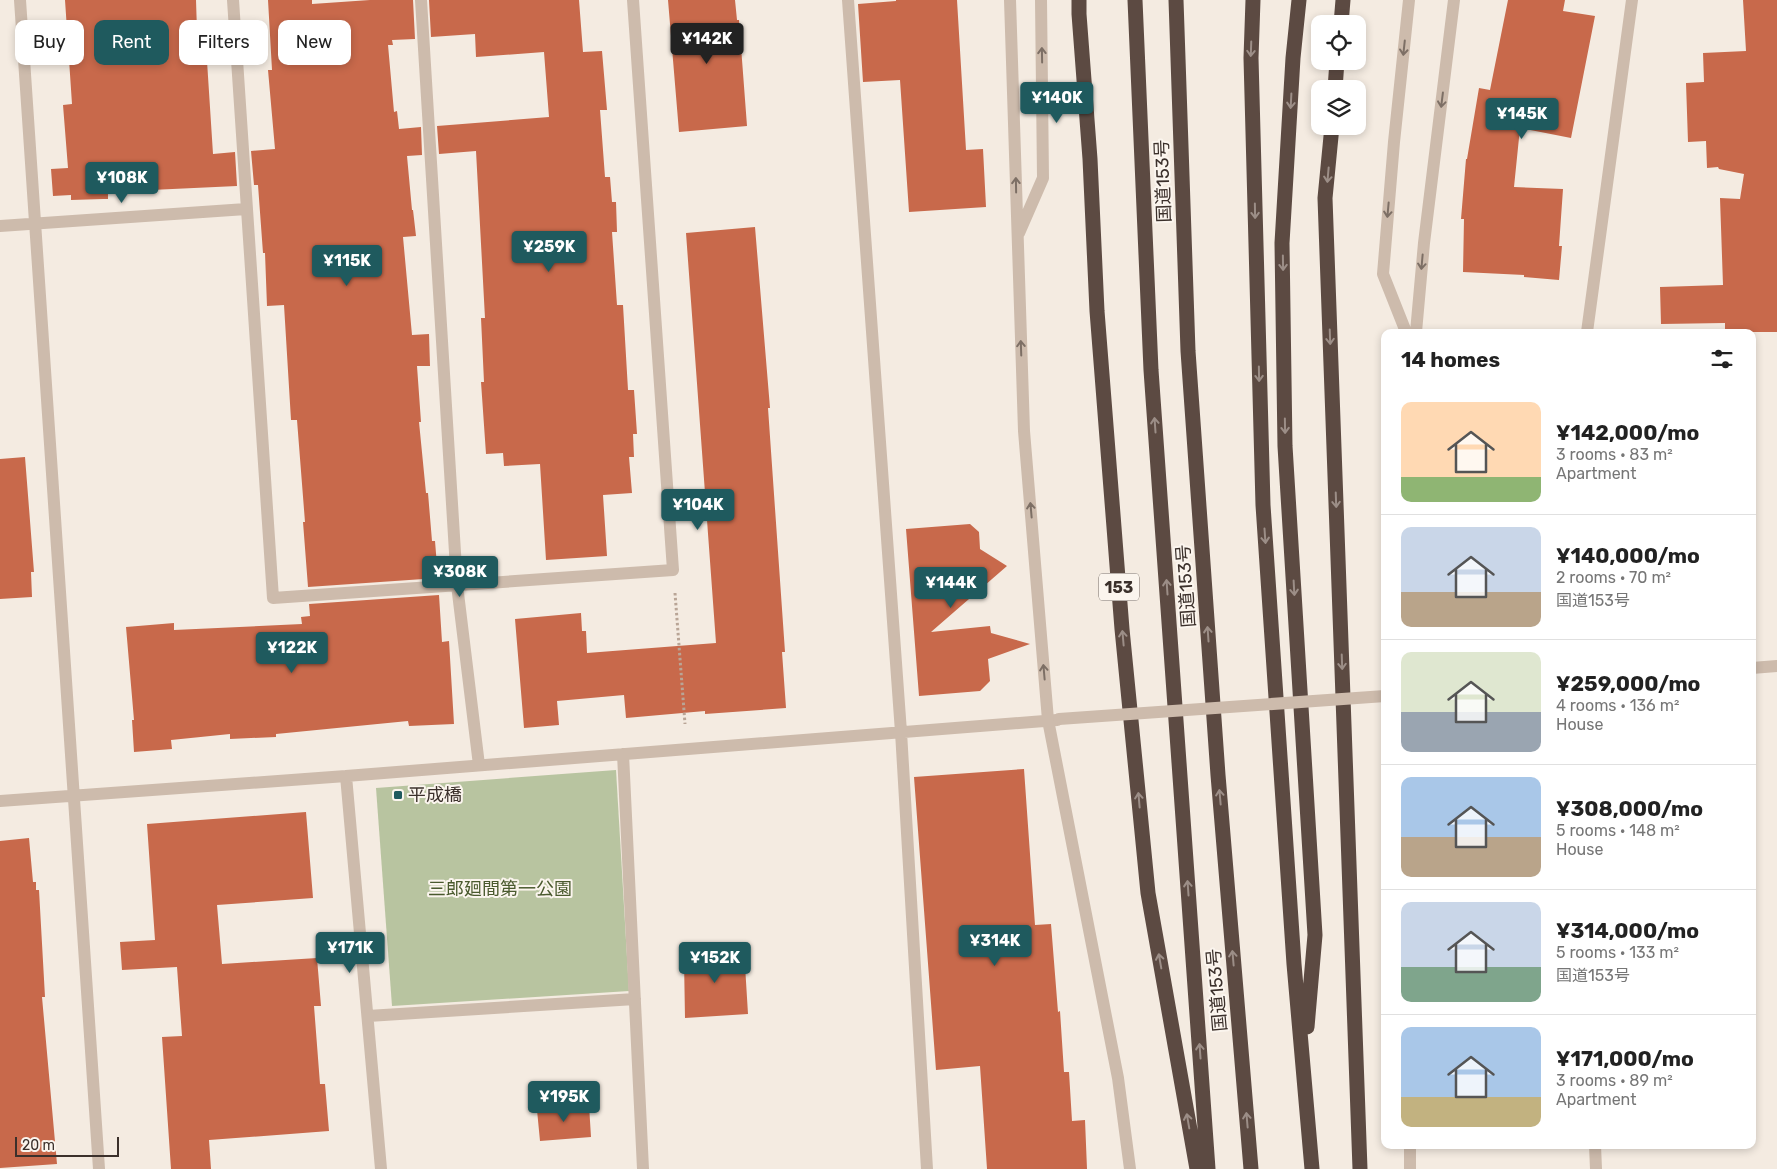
<!DOCTYPE html>
<html lang="en">
<head>
<meta charset="utf-8">
<style>
  :root { --surface:#fff; --page:#f2f2f2; --text:#222; --muted:#767676; --line:#e0e0e0; --accent:#1f5a5e }
  body { margin:0; font-family:Rubik,"Noto Sans JP",sans-serif; background:var(--page); color:var(--text); height:100vh; display:flex; flex-direction:column; font-size:19px; white-space:nowrap }
  * { box-sizing:border-box; margin:0 }
  p { font-size:16px; color:var(--muted) }
  .icon { flex:none; width:28px; height:28px; fill:none; stroke:currentColor; stroke-width:2; stroke-linecap:round; stroke-linejoin:round }
  .map { position:relative; flex:1; overflow:hidden }
  .drawer { position:absolute; left:1381px; top:329px; width:375px; height:820px; display:flex; flex-direction:column; background:var(--surface); border-radius:10px; box-shadow:0 2px 8px #0003 }
  .drawer>* { flex:none }
  .top-card { position:absolute; left:15px; top:20px; width:475px; height:45px; display:flex; gap:10px }
  .fabs { position:absolute; left:1311px; top:15px; display:grid; gap:10px }
  .fabs a { display:grid; place-items:center; width:55px; height:55px; border-radius:10px; background:var(--surface); box-shadow:0 2px 8px #0003; font-size:25px }
  .scale { position:absolute; left:15px; bottom:12px; width:104px; box-sizing:border-box; padding-left:5px; border:2px solid #3b302b; border-top:0; font-size:14px; line-height:18px; white-space:nowrap; color:#3b302b; -webkit-text-stroke:4px #fbf5ee; paint-order:stroke }
  .price { position:absolute; translate:-50% -42px; padding:0 11px; border-radius:5px; background:var(--accent); color:#fff; font-size:16px; line-height:32px; filter:drop-shadow(0 1px 2px #0008) }
  .price::after { content:''; position:absolute; left:50%; top:30px; width:15px; height:11px; margin-left:-8px; background:inherit; clip-path:polygon(0 0,100% 0,50% 100%) }
  .price.active { background:#222; color:#fff }
  ul { padding:0; list-style:none }
  li { display:flex; align-items:center; gap:15px; height:125px; padding:0 20px }
  li+li { border-top:1px solid var(--line) }
  li span { display:grid; place-items:center; flex:none; width:140px; height:100px; border-radius:10px; color:#555 }
  li>.icon { margin-inline-start:auto }
  span .icon { width:60px; height:60px; fill:#fffc; stroke-width:1 }
  li b { font-size:21px }
  h2 { display:flex; justify-content:space-between; align-items:center; height:60px; padding:0 20px; font-size:21px }
  .tag { padding:0 18px; border-radius:10px; background:var(--surface); box-shadow:0 2px 8px #0003; font-size:18px; line-height:45px }
  .tag.active { background:var(--accent); color:#fff }
  .map>svg:first-child { display:block }
  .green { fill:#b8c4a0 }
  .building { fill:#c8694b }
  .lines { fill:none; stroke-linecap:round; stroke-linejoin:round }
  .path { stroke:#b9a596; stroke-width:3; stroke-dasharray:2.5 2.5; stroke-linecap:butt }
  .minor { stroke:#cdbbac; stroke-width:12 }
  .highway { stroke:#5c4a42; stroke-width:15 }
  .minor-bridge { stroke:#cdbbac; stroke-width:12 }
  .oneway { stroke:#7d6f65 }
  .oneway2 { stroke:#9c8e87 }
  .poi-dot { fill:#1f5a5e; stroke:#fbf5ee; stroke-width:2 }
  .labels { text-anchor:middle; dominant-baseline:central; stroke-width:4; stroke-linejoin:round; paint-order:stroke }
  .shield { fill:#fbf5ee; stroke:#756b66; stroke-width:1 }
  .shield-label { font-size:16px; font-weight:bold; fill:#3b302b }
  .street-label { font-size:18px; fill:#3b302b; stroke:#fbf5ee }
  .poi-label { font-size:18px; fill:#3b302b; stroke:#fbf5ee; text-anchor:start }
  .park-label { font-size:18px; fill:#4a5a2e; stroke:#fbf5ee }
</style>
</head>
<body>
<div class="map">
<svg width="1777" height="1169" viewBox="0 0 1777 1169">
  <rect width="100%" height="100%" fill="#f4ebe1"/>
  <path class="green" d="M 616,770 L 629,991 L 392,1006 L 376,788 Z"/>
  <path class="building" d="M 65,0 L 196,0 L 197,31 L 205,30 L 213,154 L 235,152 L 237,186 L 108,192 L 108,199 L 103,199 L 71,200 L 71,195 L 53,196 L 51,169 L 68,168 L 63,105 L 72,104 Z
    M 268,0 L 312,0 L 312,4 L 370,0 L 413,0 L 415,39 L 392,40 L 393,45 L 388,45 L 394,112 L 397,111 L 399,129 L 421,127 L 422,155 L 407,156 L 412,210 L 413,210 L 416,236 L 403,237 L 412,335 L 429,334 L 430,366 L 417,366 L 421,422 L 419,422 L 426,493 L 428,493 L 432,541 L 435,541 L 438,578 L 308,587 L 303,522 L 305,522 L 297,420 L 291,420 L 284,305 L 267,306 L 265,253 L 263,253 L 258,185 L 254,185 L 251,151 L 275,149 L 268,70 L 272,70 Z
    M 429,0 L 579,0 L 583,52 L 602,51 L 607,110 L 600,110 L 605,177 L 610,177 L 612,202 L 616,202 L 617,232 L 612,232 L 617,305 L 623,305 L 628,390 L 634,390 L 637,434 L 633,434 L 634,457 L 629,457 L 632,493 L 603,495 L 607,556 L 546,560 L 540,464 L 504,466 L 503,453 L 486,454 L 481,382 L 484,382 L 481,318 L 485,318 L 476,151 L 439,154 L 437,126 L 549,117 L 544,52 L 476,57 L 475,34 L 431,37 Z
    M 668,0 L 735,0 L 737,20 L 739,20 L 747,126 L 679,132 Z
    M 896,0 L 957,0 L 966,150 L 983,149 L 986,207 L 909,212 L 900,80 L 863,82 L 858,4 L 896,1 Z
    M 1508,0 L 1565,0 L 1563,11 L 1595,16 L 1571,138 L 1520,128 L 1514,187 L 1563,189 L 1559,246 L 1562,246 L 1559,280 L 1524,277 L 1524,275 L 1463,272 L 1464,219 L 1461,219 L 1466,159 L 1467,159 L 1479,88 L 1490,90 Z
    M 1743,0 L 1777,0 L 1777,332 L 1725,332 L 1725,323 L 1661,324 L 1660,287 L 1723,285 L 1720,198 L 1740,199 L 1744,174 L 1719,169 L 1718,167 L 1707,168 L 1706,141 L 1688,142 L 1686,83 L 1704,82 L 1703,53 L 1746,51 Z
    M 755,227 L 770,408 L 768,408 L 785,652 L 782,652 L 786,708 L 705,714 L 705,711 L 626,718 L 624,695 L 557,701 L 559,725 L 524,728 L 515,619 L 581,613 L 582,631 L 586,631 L 587,653 L 716,643 L 686,233 Z
    M 25,457 L 34,572 L 31,572 L 32,597 L 0,599 L 0,459 Z
    M 970,524 L 979,532 L 980,549 L 1007,566 L 931,632 L 990,626 L 991,633 L 1030,644 L 988,659 L 990,681 L 980,691 L 919,696 L 906,529 Z
    M 439,595 L 442,642 L 449,641 L 454,724 L 409,726 L 408,721 L 276,734 L 276,737 L 230,739 L 230,734 L 171,740 L 172,749 L 134,752 L 132,720 L 134,720 L 126,627 L 174,623 L 174,630 L 302,624 L 301,617 L 310,616 L 309,604 Z
    M 1024,769 L 1035,925 L 1051,924 L 1058,1012 L 1060,1011 L 1064,1072 L 1069,1072 L 1072,1121 L 1085,1120 L 1087,1169 L 987,1169 L 980,1066 L 936,1070 L 914,777 Z
    M 306,812 L 313,898 L 217,905 L 222,964 L 317,958 L 321,1006 L 314,1006 L 320,1084 L 325,1084 L 329,1131 L 209,1140 L 211,1169 L 171,1169 L 162,1037 L 182,1036 L 177,967 L 122,970 L 120,942 L 155,940 L 147,824 Z
    M 29,838 L 33,882 L 36,882 L 36,890 L 39,890 L 45,997 L 42,997 L 57,1164 L 0,1168 L 0,841 Z
    M 744,949 L 748,1014 L 685,1018 L 684,960 L 688,960 L 687,953 Z
    M 589,1105 L 591,1137 L 540,1141 L 537,1110 Z"/>
  <g class="lines">
    <path class="path" d="M 675,593 L 685,724"/>
    <path class="minor" d="M 20,0 L 99,1169
      M 233,0 L 273,598 L 673,570 L 633,0
      M 421,0 L 457,585 L 479,765
      M 848,0 L 901,732 L 927,1169
      M 1010,0 L 1024,431 L 1048,720 L 1118,1078 L 1130,1169
      M 0,226 L 246,209
      M 1019,233 L 1043,178 L 1041,0
      M 1406,332 L 1383,274 L 1394,142 L 1409,0
      M 1416,332 L 1424,243 L 1454,0
      M 1587,332 L 1632,0
      M 1752,668 L 1777,666
      M 623,754 L 643,1169
      M 346,776 L 381,1169
      M 0,801 L 346,776 L 1057,720
      M 368,1016 L 635,999
      M 1595,1145 L 1596,1169
      M 1410,1169 L 1410,1145"/>
    <path class="highway" d="M 1079,0 L 1079,14 L 1090,159 L 1097,311 L 1122,629 L 1148,893 L 1197,1169
      M 1135,0 L 1151,370 L 1208,1169
      M 1176,0 L 1188,351 L 1218,775 L 1251,1169
      M 1253,0 L 1251,58 L 1263,505 L 1294,964 L 1312,1169
      M 1299,0 L 1293,58 L 1282,243 L 1285,446 L 1315,935 L 1307,1027
      M 1341,24 L 1343,0
      M 1335,89 L 1337,61
      M 1332,126 L 1325,198 L 1360,1169"/>
    <path class="minor-bridge" d="M 1059,719 L 1385,696"/>
  </g>
  <defs><path id="oneway-shaft" d="M-6 0H5M1.5-3L5.5 0L1.5 3" fill="none" stroke-width="1.6" stroke-linecap="round" stroke-linejoin="round" transform="scale(1.25)"/></defs>
  <g class="oneway">
    <use href="#oneway-shaft" transform="translate(1404 48) rotate(96)"/>
    <use href="#oneway-shaft" transform="translate(1042 55) rotate(-91)"/>
    <use href="#oneway-shaft" transform="translate(1442 100) rotate(97)"/>
    <use href="#oneway-shaft" transform="translate(1016 185) rotate(-91)"/>
    <use href="#oneway-shaft" transform="translate(1388 210) rotate(95)"/>
    <use href="#oneway-shaft" transform="translate(1422 262) rotate(95)"/>
    <use href="#oneway-shaft" transform="translate(1021 348) rotate(-92)"/>
    <use href="#oneway-shaft" transform="translate(1031 510) rotate(-95)"/>
    <use href="#oneway-shaft" transform="translate(1044 672) rotate(-95)"/>
  </g>
  <g class="oneway2">
    <use href="#oneway-shaft" transform="translate(1251 49) rotate(92)"/>
    <use href="#oneway-shaft" transform="translate(1291 101) rotate(93)"/>
    <use href="#oneway-shaft" transform="translate(1328 175) rotate(95)"/>
    <use href="#oneway-shaft" transform="translate(1255 211) rotate(89)"/>
    <use href="#oneway-shaft" transform="translate(1283 263) rotate(89)"/>
    <use href="#oneway-shaft" transform="translate(1330 337) rotate(88)"/>
    <use href="#oneway-shaft" transform="translate(1259 374) rotate(89)"/>
    <use href="#oneway-shaft" transform="translate(1155 425) rotate(-94)"/>
    <use href="#oneway-shaft" transform="translate(1285 426) rotate(89)"/>
    <use href="#oneway-shaft" transform="translate(1336 500) rotate(88)"/>
    <use href="#oneway-shaft" transform="translate(1265 536) rotate(86)"/>
    <use href="#oneway-shaft" transform="translate(1167 587) rotate(-94)"/>
    <use href="#oneway-shaft" transform="translate(1294 588) rotate(87)"/>
    <use href="#oneway-shaft" transform="translate(1208 634) rotate(-94)"/>
    <use href="#oneway-shaft" transform="translate(1123 638) rotate(-95)"/>
    <use href="#oneway-shaft" transform="translate(1342 662) rotate(88)"/>
    <use href="#oneway-shaft" transform="translate(1220 797) rotate(-95)"/>
    <use href="#oneway-shaft" transform="translate(1139 800) rotate(-95)"/>
    <use href="#oneway-shaft" transform="translate(1188 888) rotate(-94)"/>
    <use href="#oneway-shaft" transform="translate(1233 958) rotate(-95)"/>
    <use href="#oneway-shaft" transform="translate(1160 961) rotate(-100)"/>
    <use href="#oneway-shaft" transform="translate(1200 1051) rotate(-94)"/>
    <use href="#oneway-shaft" transform="translate(1247 1120) rotate(-95)"/>
    <use href="#oneway-shaft" transform="translate(1188 1121) rotate(-100)"/>
  </g>
  <rect class="poi-dot" x="393" y="790" width="10" height="10" rx="2.5"/>
  <g class="labels">
    <rect class="shield" x="1099" y="573.5" width="40" height="27" rx="4"/>
    <g class="shield-label">
      <text x="1119" y="587">153</text>
    </g>
    <g class="street-label">
      <text transform="translate(1163 181) rotate(-92)">国道153号</text>
      <text transform="translate(1186 586) rotate(-94)">国道153号</text>
      <text transform="translate(1217 990) rotate(-95)">国道153号</text>
    </g>
    <g class="poi-label">
      <text x="408" y="795">平成橋</text>
    </g>
    <g class="park-label">
      <text x="500" y="889">三郎廻間第一公園</text>
    </g>
  </g>
</svg>
<div class="fabs">
<a><svg class="icon" aria-label="locate" viewBox="0 0 24 24"><circle cx="12" cy="12" r="6"/><path d="M12 2v4M12 18v4M2 12h4M18 12h4"/></svg></a>
<a><svg class="icon" aria-label="layers" viewBox="0 0 24 24"><path d="M12 4l9 5-9 5-9-5zM3 14l9 5 9-5"/></svg></a>
</div>
<div class="scale">20 m</div>
<b class="price active" style="left:707px;top:65px">¥142K</b>
<b class="price" style="left:1057px;top:124px">¥140K</b>
<b class="price" style="left:1522px;top:140px">¥145K</b>
<b class="price" style="left:122px;top:204px">¥108K</b>
<b class="price" style="left:549px;top:273px">¥259K</b>
<b class="price" style="left:347px;top:287px">¥115K</b>
<b class="price" style="left:698px;top:531px">¥104K</b>
<b class="price" style="left:460px;top:598px">¥308K</b>
<b class="price" style="left:951px;top:609px">¥144K</b>
<b class="price" style="left:292px;top:674px">¥122K</b>
<b class="price" style="left:995px;top:967px">¥314K</b>
<b class="price" style="left:350px;top:974px">¥171K</b>
<b class="price" style="left:715px;top:984px">¥152K</b>
<b class="price" style="left:564px;top:1123px">¥195K</b>
<div class="top-card">
<a class="tag">Buy</a>
<a class="tag active">Rent</a>
<a class="tag">Filters</a>
<a class="tag">New</a>
</div>
<section class="drawer">
<h2>14 homes<svg class="icon" aria-label="filters" viewBox="0 0 24 24"><path d="M4 7h16M4 17h16"/><circle cx="9" cy="7" r="2"/><circle cx="15" cy="17" r="2"/></svg></h2>
<ul>
<li><span style="background:linear-gradient(#ffd9b3 75%,#8fb573 0)"><svg class="icon" aria-label="home" viewBox="0 0 24 24"><path d="M3 11l9-7 9 7M6 9v11h12V9"/></svg></span><div><b>¥142,000/mo</b><p>3 rooms · 83 m²</p><p>Apartment</p></div></li>
<li><span style="background:linear-gradient(#c9d6e8 65%,#b9a48a 0)"><svg class="icon" aria-label="home" viewBox="0 0 24 24"><path d="M3 11l9-7 9 7M6 9v11h12V9"/></svg></span><div><b>¥140,000/mo</b><p>2 rooms · 70 m²</p><p>国道153号</p></div></li>
<li><span style="background:linear-gradient(#dfe7d0 60%,#9aa5b1 0)"><svg class="icon" aria-label="home" viewBox="0 0 24 24"><path d="M3 11l9-7 9 7M6 9v11h12V9"/></svg></span><div><b>¥259,000/mo</b><p>4 rooms · 136 m²</p><p>House</p></div></li>
<li><span style="background:linear-gradient(#a9c7e8 60%,#b9a48a 0)"><svg class="icon" aria-label="home" viewBox="0 0 24 24"><path d="M3 11l9-7 9 7M6 9v11h12V9"/></svg></span><div><b>¥308,000/mo</b><p>5 rooms · 148 m²</p><p>House</p></div></li>
<li><span style="background:linear-gradient(#c9d6e8 65%,#7fa58c 0)"><svg class="icon" aria-label="home" viewBox="0 0 24 24"><path d="M3 11l9-7 9 7M6 9v11h12V9"/></svg></span><div><b>¥314,000/mo</b><p>5 rooms · 133 m²</p><p>国道153号</p></div></li>
<li><span style="background:linear-gradient(#a9c7e8 70%,#c2b280 0)"><svg class="icon" aria-label="home" viewBox="0 0 24 24"><path d="M3 11l9-7 9 7M6 9v11h12V9"/></svg></span><div><b>¥171,000/mo</b><p>3 rooms · 89 m²</p><p>Apartment</p></div></li>
</ul>
</section>
</div>
</body>
</html>
